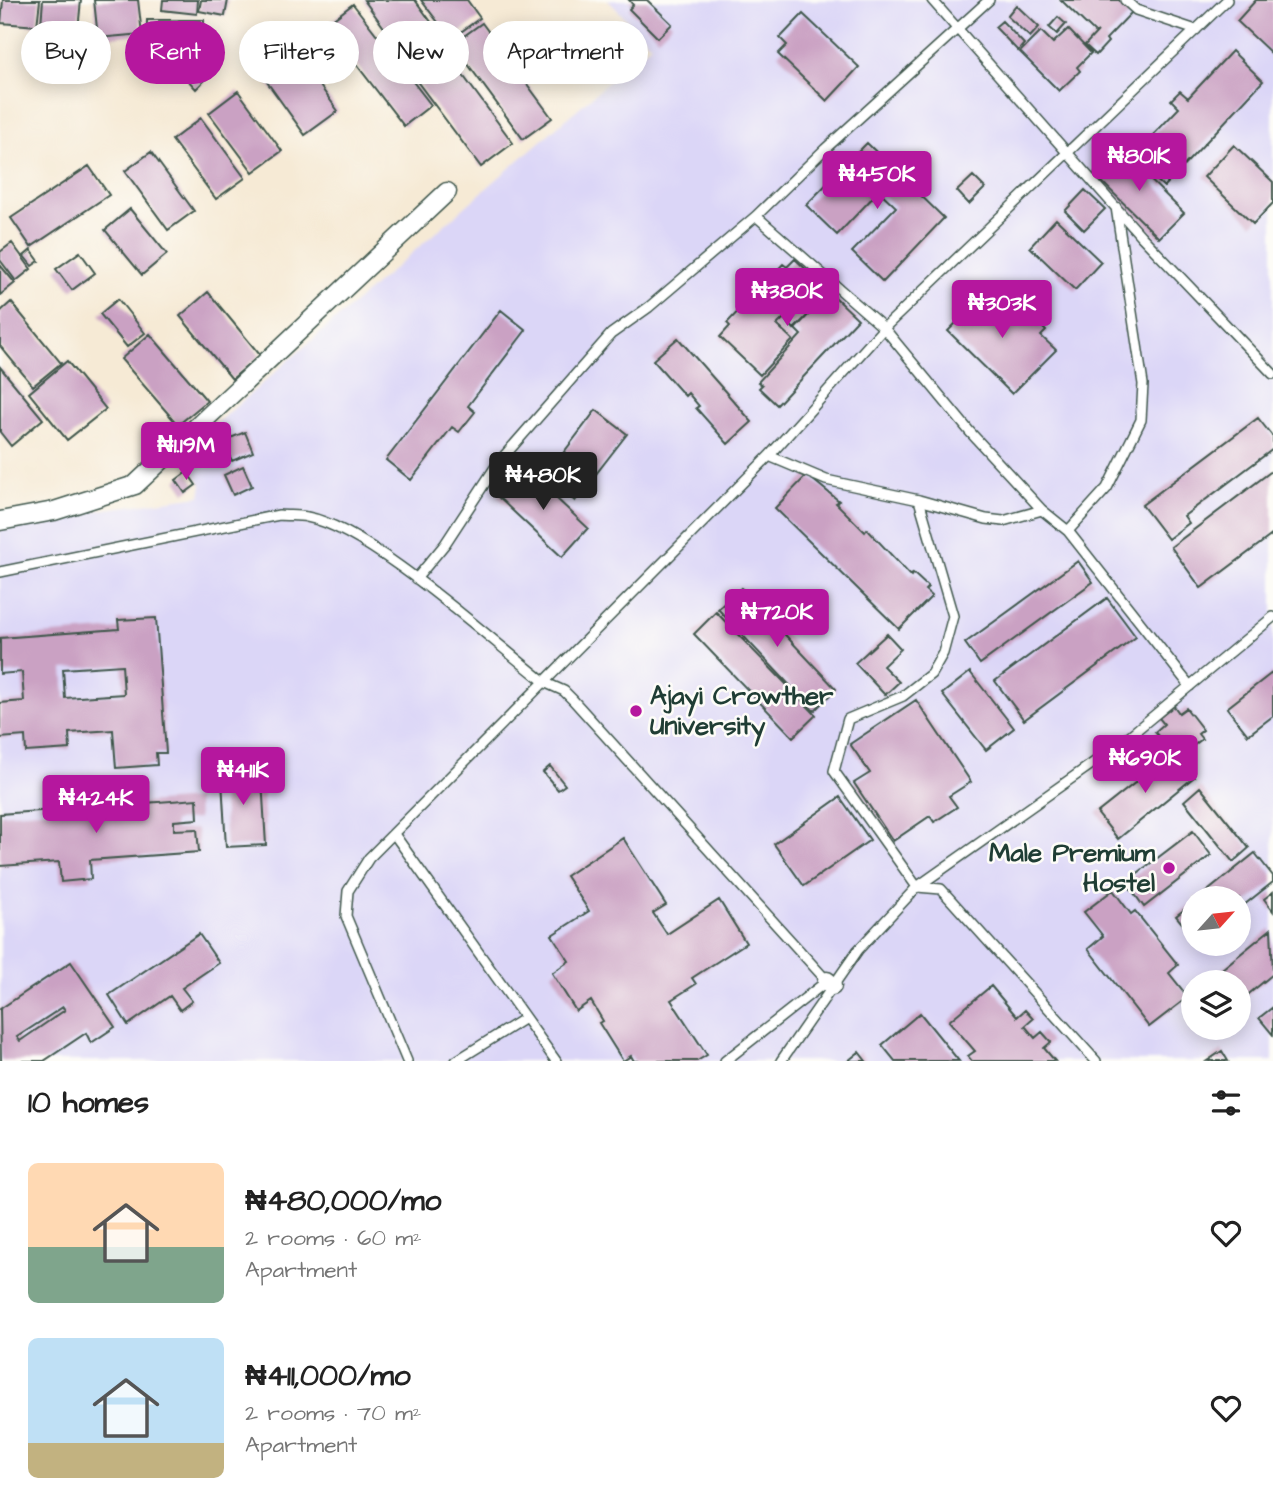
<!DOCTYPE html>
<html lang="en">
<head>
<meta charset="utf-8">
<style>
  :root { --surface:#fff; --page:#f6f6f6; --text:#222; --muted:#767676; --accent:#b5179e }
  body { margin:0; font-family:"Architects Daughter",sans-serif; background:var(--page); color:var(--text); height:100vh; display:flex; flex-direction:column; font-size:26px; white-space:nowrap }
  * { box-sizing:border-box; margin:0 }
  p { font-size:23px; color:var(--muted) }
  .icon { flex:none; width:38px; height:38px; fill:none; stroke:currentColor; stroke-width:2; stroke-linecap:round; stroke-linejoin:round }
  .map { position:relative; height:1061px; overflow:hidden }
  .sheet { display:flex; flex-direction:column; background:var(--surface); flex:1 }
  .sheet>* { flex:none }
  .banner { position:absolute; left:21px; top:21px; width:700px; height:63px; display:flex; gap:14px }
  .needle { width:46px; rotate:63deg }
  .fabs { position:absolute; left:1181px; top:886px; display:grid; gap:14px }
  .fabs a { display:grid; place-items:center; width:70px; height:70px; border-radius:50%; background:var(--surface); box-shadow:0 4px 18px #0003; font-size:35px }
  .price { position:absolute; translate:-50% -60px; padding:0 16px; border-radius:7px; background:var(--accent); color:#fff; font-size:23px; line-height:46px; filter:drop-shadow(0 2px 4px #0008) }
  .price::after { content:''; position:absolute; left:50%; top:42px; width:21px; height:16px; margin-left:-10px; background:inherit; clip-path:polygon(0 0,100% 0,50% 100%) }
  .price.current { background:#222; color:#fff }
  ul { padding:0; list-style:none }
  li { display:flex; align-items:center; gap:21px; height:175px; padding:0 28px }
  li span { display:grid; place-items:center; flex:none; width:196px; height:140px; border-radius:10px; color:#555 }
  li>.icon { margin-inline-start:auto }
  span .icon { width:84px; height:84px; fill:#fffc; stroke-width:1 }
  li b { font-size:30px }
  h2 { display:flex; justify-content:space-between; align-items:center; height:84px; padding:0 28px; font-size:30px }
  .chip { padding:0 24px; border-radius:32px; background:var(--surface); box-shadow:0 4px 18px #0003; font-size:24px; line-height:63px }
  .chip.current { background:var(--accent); color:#fff }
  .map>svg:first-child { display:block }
  .built { fill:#dbd6f7; fill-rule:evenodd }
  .building { fill:#caa1c3; fill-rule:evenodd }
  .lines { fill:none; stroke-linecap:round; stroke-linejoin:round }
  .service-casing { stroke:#3f574c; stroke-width:12 }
  .minor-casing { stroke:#3f574c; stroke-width:21 }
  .service { stroke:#fff; stroke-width:9 }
  .minor { stroke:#fff; stroke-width:18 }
  .poi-dot { fill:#b5179e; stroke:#fdfcf7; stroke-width:2.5 }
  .labels { text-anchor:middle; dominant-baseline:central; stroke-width:5; stroke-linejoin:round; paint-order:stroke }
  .poi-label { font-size:26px; font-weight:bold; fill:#1f3d34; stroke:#fdfcf7; text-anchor:start }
</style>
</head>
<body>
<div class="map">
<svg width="1273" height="1061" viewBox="0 0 1273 1061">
  <rect width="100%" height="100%" fill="#fdfcf7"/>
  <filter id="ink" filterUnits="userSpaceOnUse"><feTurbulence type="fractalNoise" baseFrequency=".0143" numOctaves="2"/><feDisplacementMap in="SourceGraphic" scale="14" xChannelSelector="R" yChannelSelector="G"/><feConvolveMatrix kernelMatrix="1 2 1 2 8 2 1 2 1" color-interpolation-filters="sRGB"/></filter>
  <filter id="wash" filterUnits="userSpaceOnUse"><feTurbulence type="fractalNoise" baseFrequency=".00686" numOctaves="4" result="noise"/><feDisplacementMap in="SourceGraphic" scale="28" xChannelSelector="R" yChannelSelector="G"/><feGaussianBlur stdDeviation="1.57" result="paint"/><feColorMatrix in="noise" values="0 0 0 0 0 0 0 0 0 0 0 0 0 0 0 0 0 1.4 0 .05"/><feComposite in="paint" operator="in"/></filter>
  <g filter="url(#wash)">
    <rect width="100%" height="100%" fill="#f6ead5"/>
    <path class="built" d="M 608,0 L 1273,0 L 1273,1061 L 0,1061 L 0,524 L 200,496 L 202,484 L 179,456 L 651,45 ZM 1194,898 L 1239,898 L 1239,943 L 1194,943 ZM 1194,982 L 1239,982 L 1239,1027 L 1194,1027 Z"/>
    <g id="blocks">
      <path class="building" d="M 3,0 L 40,0 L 37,26 L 1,23 Z
        M 43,0 L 81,0 L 77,40 L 40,37 Z
        M 94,0 L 138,0 L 142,34 L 98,38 Z
        M 163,0 L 198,0 L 197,14 L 162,10 Z
        M 201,0 L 228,0 L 225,16 L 199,11 Z
        M 364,0 L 415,0 L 448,45 L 414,69 Z
        M 421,0 L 467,0 L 480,18 L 451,39 Z
        M 629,0 L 647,0 L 672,24 L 658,38 L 629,9 L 633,5 Z
        M 1061,0 L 1119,0 L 1132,12 L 1106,39 L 1108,42 L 1096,55 L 1085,45 L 1098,31 L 1095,33 Z
        M 1256,0 L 1273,0 L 1273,55 L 1237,21 Z
        M 353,4 L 431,105 L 404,126 L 326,25 Z
        M 1016,5 L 1039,27 L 1030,37 L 1007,16 Z
        M 803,14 L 859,67 L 827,101 L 778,54 L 787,45 L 780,38 Z
        M 1058,17 L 1066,24 L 1057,34 L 1049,27 Z
        M 147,20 L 204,20 L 204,55 L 147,55 Z
        M 1002,21 L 1024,44 L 1018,51 L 995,27 Z
        M 482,23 L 552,118 L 523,139 L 453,44 Z
        M 1068,29 L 1091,53 L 1077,67 L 1080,71 L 1059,91 L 1020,52 L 1041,31 L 1053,43 Z
        M 295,51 L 338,111 L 305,135 L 262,75 Z
        M 445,51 L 513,143 L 481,167 L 413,76 Z
        M 1232,51 L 1263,81 L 1164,187 L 1132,157 L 1179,108 L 1171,100 L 1180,91 L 1188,98 Z
        M 201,66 L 209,76 L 196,89 L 187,79 Z
        M 238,91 L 282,151 L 253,172 L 209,113 Z
        M 201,118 L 245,178 L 216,199 L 172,140 Z
        M 867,143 L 944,218 L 883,282 L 852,252 L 896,207 L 879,191 L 837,235 L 806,205 Z
        M 1234,145 L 1273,182 L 1273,203 L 1253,224 L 1204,177 Z
        M 1119,149 L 1184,213 L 1159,238 L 1094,174 Z
        M 151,152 L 194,211 L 168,230 L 125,171 Z
        M 89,166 L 109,195 L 31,247 L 11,218 Z
        M 973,176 L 985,188 L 969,204 L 957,191 Z
        M 1085,190 L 1105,209 L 1084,230 L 1065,211 Z
        M 130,209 L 167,254 L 142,275 L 105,230 Z
        M 1056,219 L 1101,262 L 1075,290 L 1030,247 Z
        M 12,243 L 31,269 L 16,281 L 0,260 L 0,252 Z
        M 31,250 L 39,261 L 32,266 L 24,256 Z
        M 80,252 L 95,273 L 72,290 L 56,269 Z
        M 795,259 L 858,319 L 777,405 L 759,388 L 762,385 L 758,382 L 801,335 L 795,329 L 814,309 L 794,329 L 784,318 L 777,325 L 793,340 L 760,375 L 720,337 L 730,326 L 727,323 L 783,264 L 787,267 Z
        M 0,265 L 15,283 L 0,295 Z
        M 991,289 L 1027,324 L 1033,318 L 1046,331 L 1041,336 L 1056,350 L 1012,394 L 948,331 L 963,316 L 956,310 L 970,296 L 977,303 Z
        M 208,292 L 260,355 L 232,379 L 180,316 Z
        M 118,299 L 145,333 L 127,347 L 100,314 Z
        M 11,302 L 61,363 L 33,386 L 0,346 L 0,312 Z
        M 501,310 L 526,330 L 468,406 L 475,412 L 459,432 L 452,427 L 411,480 L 386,460 Z
        M 150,334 L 207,401 L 178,425 L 121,359 Z
        M 678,338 L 752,422 L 728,444 L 696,408 L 699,406 L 688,393 L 685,396 L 653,360 Z
        M 67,361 L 106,409 L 67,440 L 29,393 Z
        M 0,367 L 43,419 L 11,446 L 0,432 Z
        M 596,410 L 627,434 L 575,501 L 545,477 Z
        M 1258,418 L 1273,437 L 1273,449 L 1184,516 L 1189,523 L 1168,539 L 1142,505 Z
        M 245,432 L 253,452 L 232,461 L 223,441 Z
        M 212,435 L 225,450 L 205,466 L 192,450 Z
        M 243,466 L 252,486 L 233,495 L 224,475 Z
        M 524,468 L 588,528 L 562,557 L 497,496 Z
        M 1273,470 L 1273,534 L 1201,588 L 1171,547 Z
        M 187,472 L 196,485 L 185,493 L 176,480 Z
        M 807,475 L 839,501 L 836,503 L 865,532 L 867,529 L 911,576 L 913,573 L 928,587 L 925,590 L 932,596 L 899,629 L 775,508 Z
        M 1078,561 L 1093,582 L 980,664 L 965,643 Z
        M 741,588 L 836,689 L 814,711 L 718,609 Z
        M 1107,598 L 1136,637 L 1024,720 L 995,681 Z
        M 716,612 L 816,715 L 793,737 L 694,634 Z
        M 156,618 L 166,753 L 156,753 L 157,765 L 116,768 L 113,730 L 69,733 L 70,749 L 26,752 L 25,736 L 0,738 L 0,703 L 24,701 L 22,672 L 0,674 L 0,638 L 119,629 L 118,620 ZM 122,665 L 124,694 L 65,698 L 63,669 Z
        M 887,634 L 901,649 L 883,666 L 899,682 L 885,695 L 855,663 Z
        M 970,672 L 1014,728 L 986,750 L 942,694 Z
        M 1273,672 L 1273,716 L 1248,735 L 1227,708 Z
        M 916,700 L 971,782 L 949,796 L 957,807 L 934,822 L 930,816 L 893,841 L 854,783 L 870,773 L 850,744 Z
        M 1174,706 L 1179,713 L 1186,708 L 1203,730 L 1198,734 L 1202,739 L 1185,752 L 1181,747 L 1177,751 L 1174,747 L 1169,750 L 1155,732 L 1164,724 L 1159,718 Z
        M 1174,752 L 1194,777 L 1118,839 L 1097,813 Z
        M 240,763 L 241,769 L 253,768 L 253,781 L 262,780 L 266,845 L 226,847 L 221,764 Z
        M 550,766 L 565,785 L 558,790 L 543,772 Z
        M 1200,787 L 1249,848 L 1233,862 L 1184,801 Z
        M 840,797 L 870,840 L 804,886 L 774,844 Z
        M 197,799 L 198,819 L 174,821 L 174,830 L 197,829 L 199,852 L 90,860 L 91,879 L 61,882 L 59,862 L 0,866 L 0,814 Z
        M 1193,831 L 1211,855 L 1144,907 L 1126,882 Z
        M 623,838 L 666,905 L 653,913 L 667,934 L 719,900 L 746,943 L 692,978 L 696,984 L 671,1000 L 707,1055 L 697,1061 L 634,1061 L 631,1056 L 623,1061 L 599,1023 L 603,1021 L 591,1001 L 576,1011 L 552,973 L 569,961 L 552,935 L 589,911 L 566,876 Z
        M 1255,853 L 1273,876 L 1273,882 L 1239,909 L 1239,898 L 1199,898 Z
        M 1113,890 L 1131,914 L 1135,911 L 1178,965 L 1169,973 L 1188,997 L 1149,1027 L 1088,949 L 1103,936 L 1084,912 Z
        M 1273,892 L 1273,911 L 1264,899 Z
        M 1194,902 L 1194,938 L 1176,916 Z
        M 1271,929 L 1273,974 L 1239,1002 L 1239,982 L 1206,982 Z
        M 199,934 L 219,963 L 182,988 L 192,1001 L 180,1010 L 170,996 L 128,1025 L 109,995 Z
        M 71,962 L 115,1027 L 91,1043 L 86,1033 L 44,1061 L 1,1061 L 0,1009 ZM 63,1007 L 65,1010 L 20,1041 L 17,1037 Z
        M 991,986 L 1017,1017 L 1025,1010 L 1033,1019 L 1025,1026 L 1035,1038 L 1042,1032 L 1051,1042 L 1044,1048 L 1055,1061 L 972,1061 L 968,1056 L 975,1051 L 949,1021 Z
        M 1273,1007 L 1273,1035 L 1259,1018 Z
        M 920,1013 L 959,1061 L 895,1061 L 882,1045 Z
        M 1222,1051 L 1228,1061 L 1207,1061 Z
        M 859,1052 L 866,1061 L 848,1061 Z"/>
    </g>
  </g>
  <g filter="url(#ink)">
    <use href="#blocks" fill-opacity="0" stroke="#3f574c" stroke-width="2"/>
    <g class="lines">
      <defs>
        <path id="service" d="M 932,0 L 1141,236 L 1273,374
          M 1125,0 L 1136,10 L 1196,30
          M 756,216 L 884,328 L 970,432 L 1042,510 L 1068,531 L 1190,686
          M 769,456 L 826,480 L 919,500 L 986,519 L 1003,521 L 1042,510
          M 919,500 L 953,616 L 943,653 L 931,674 L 903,696 L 848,719 L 834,771 L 917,887 L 941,889 L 1096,1061
          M 1068,531 L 1107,488 L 1141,420 L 1143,384 L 1116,207
          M 0,572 L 279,515 C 288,516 298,515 307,517 C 369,528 492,641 546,683 L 564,691 L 573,700 L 827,981 L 725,1061
          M 416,579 L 445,544 L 498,463 L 611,334 L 649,307 L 756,216 L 825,149 L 989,0
          M 394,834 L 556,1061
          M 407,1061 L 346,916 L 348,891 L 369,858 L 769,456 L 884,328 L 1227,0
          M 456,1061 L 525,1018
          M 781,1061 L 858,950 L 917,887 L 1116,747 L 1273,617"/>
        <path id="minor" d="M 0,521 L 54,511 L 135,485 L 447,192
          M 827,981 L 832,986"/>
      </defs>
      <use href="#service" class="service-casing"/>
      <use href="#minor" class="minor-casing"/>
      <use href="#service" class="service"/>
      <use href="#minor" class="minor"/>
    </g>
  </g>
  <g class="poi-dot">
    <circle cx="636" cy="711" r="7"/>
    <circle cx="1169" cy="868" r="7"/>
  </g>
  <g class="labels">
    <g class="poi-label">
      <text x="650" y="696">Ajayi Crowther<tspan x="650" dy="30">University</tspan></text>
      <text x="1155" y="853" text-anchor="end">Male Premium<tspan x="1155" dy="30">Hostel</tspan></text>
    </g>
  </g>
</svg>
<div class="fabs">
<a><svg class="needle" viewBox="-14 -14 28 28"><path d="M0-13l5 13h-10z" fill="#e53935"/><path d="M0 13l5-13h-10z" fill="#767676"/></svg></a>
<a><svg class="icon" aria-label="layers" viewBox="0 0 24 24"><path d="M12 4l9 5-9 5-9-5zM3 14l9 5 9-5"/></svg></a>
</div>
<b class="price" style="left:1139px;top:193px">₦801K</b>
<b class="price" style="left:877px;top:211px">₦450K</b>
<b class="price" style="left:787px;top:328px">₦380K</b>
<b class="price" style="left:1002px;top:340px">₦303K</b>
<b class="price" style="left:186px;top:482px">₦1.19M</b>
<b class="price current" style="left:543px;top:512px">₦480K</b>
<b class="price" style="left:777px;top:649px">₦720K</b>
<b class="price" style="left:1145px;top:795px">₦690K</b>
<b class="price" style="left:243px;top:807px">₦411K</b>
<b class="price" style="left:96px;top:835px">₦424K</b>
<div class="banner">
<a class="chip">Buy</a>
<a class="chip current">Rent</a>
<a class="chip">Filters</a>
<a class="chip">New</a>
<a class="chip">Apartment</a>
</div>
</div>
<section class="sheet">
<h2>10 homes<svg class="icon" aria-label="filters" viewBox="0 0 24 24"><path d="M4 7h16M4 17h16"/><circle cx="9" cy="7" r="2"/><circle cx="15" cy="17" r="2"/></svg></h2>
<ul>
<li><span style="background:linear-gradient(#ffd9b3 60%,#7fa58c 0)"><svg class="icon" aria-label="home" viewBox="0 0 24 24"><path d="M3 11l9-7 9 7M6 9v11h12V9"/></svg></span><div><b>₦480,000/mo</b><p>2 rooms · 60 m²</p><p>Apartment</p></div><svg class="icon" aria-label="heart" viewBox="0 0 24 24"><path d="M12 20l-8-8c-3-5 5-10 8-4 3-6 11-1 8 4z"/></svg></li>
<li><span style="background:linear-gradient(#bfe0f5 75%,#c2b280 0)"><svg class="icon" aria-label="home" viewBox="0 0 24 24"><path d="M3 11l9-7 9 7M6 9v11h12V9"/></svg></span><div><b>₦411,000/mo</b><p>2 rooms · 70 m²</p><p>Apartment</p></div><svg class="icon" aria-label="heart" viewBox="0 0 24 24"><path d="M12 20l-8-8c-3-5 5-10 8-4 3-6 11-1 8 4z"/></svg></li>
</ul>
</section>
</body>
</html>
